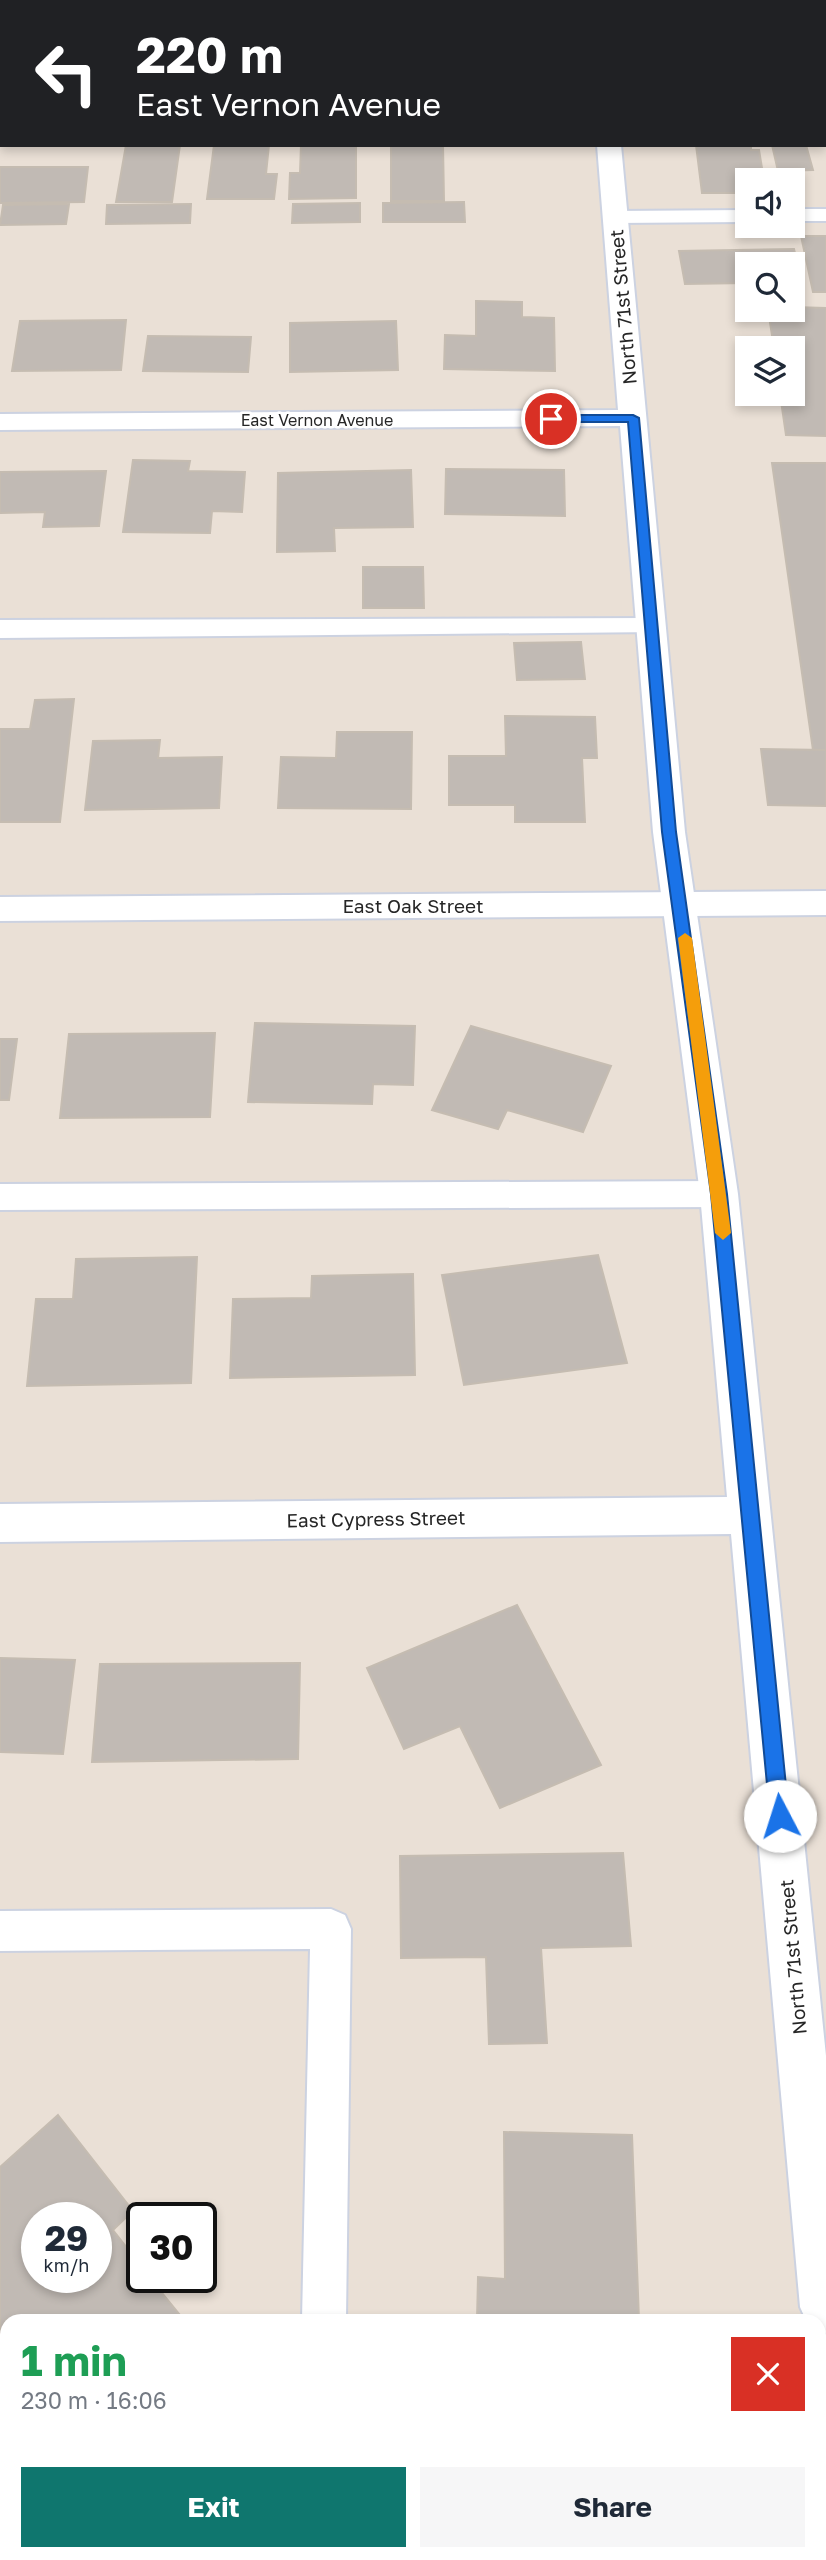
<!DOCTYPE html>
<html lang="en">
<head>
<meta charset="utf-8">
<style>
	body { margin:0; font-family:"Golos Text",sans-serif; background:#f6f6f7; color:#1f2937; height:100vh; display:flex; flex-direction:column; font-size:26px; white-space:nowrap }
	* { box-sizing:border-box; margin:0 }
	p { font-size:23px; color:#747a83 }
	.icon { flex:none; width:38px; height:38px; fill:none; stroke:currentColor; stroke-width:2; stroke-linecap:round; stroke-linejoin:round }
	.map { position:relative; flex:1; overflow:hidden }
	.details { position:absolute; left:0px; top:2314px; width:826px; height:247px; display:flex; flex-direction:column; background:#fff; border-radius:21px 21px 0 0; box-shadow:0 4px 10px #0003 }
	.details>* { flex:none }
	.banner { position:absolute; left:0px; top:0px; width:826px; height:147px; box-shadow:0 4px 10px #0003; background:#202124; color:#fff; overflow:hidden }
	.fabs { position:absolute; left:735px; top:168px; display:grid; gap:14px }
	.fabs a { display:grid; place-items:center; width:70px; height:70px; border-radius:0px; background:#fff; box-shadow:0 4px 10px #0003; font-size:35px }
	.speed { position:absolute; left:21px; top:2202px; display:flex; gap:14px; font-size:35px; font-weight:700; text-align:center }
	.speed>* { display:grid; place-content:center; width:91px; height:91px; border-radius:50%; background:#fff; box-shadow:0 4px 10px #0003; line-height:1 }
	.speed small { font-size:18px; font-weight:400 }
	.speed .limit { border:4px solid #111; border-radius:10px; background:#fff; color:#111 }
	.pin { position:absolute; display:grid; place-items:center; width:60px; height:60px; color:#fff; margin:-30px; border:4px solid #fff; border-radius:50%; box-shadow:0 2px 7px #0007 }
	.me { position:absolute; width:77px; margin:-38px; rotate:355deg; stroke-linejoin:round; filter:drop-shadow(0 0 5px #0008) }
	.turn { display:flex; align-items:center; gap:24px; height:147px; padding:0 21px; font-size:32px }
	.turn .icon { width:91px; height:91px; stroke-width:2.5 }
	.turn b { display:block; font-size:49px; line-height:60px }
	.round { display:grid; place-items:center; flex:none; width:74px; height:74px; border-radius:0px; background:#f6f6f7 }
	.head { display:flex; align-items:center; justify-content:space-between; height:119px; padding:0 21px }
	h1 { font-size:42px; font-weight:700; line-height:52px; color:#1e9e55 }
	.button { display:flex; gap:14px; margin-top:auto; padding:14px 21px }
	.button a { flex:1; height:80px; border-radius:0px; background:#0f766e; color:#fff; font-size:28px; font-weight:700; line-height:80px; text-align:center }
	.button a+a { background:#f6f6f7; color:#1f2937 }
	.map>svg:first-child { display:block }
	.building { fill:#c1bab4; stroke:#c5bcb1; stroke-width:2; fill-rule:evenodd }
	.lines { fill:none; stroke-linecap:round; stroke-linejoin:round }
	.service-casing { stroke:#ccd2e1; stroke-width:4 }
	.minor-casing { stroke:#ccd2e1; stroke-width:4 }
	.tertiary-casing { stroke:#ccd2e1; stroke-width:4 }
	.service { fill:#fff; fill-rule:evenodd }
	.minor { fill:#fff; fill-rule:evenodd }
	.tertiary { fill:#fff; fill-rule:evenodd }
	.route { fill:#1a73e8; stroke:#114b97; stroke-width:2 }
	.slow { fill:#f59e0b }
	.labels { text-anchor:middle; stroke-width:5; stroke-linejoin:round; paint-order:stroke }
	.far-street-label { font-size:16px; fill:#262626; stroke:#fff }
	.street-label { font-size:19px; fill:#262626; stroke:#fff }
</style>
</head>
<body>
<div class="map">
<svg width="826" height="2560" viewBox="0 0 826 2560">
	<rect width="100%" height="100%" fill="#eae0d6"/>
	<path class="building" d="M237,0H483V2H237Z
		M126,145H180L172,202H116Z
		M214,145H269L266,174H277L274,199H207Z
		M301,145H356V198L289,199L290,173H300Z
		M391,145H443L444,201H391Z
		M696,145H751V150H759L764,180H747V193H702Z
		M772,145H806L813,170L778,171Z
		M0,167H88L84,202L0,203Z
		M464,202L465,222H383V203Z
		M360,203V222L292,223L293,204Z
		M69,204L66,224L0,225L3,205Z
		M191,204L190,223L106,224L107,205Z
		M801,236H826V292H813Z
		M794,249L802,282H793V264H747V283L685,284L679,251Z
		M476,301L522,302V317L554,318L555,371L444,369L445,335L476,336Z
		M793,307L826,308V436L786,435L780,394H793V348H774L768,310H793Z
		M126,320L121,370L12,371L20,321Z
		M396,321L398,370L290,372V323Z
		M148,336L251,337L248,372L143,371Z
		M133,460L190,461L188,471L245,472L242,512L212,511L210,533L123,532Z
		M772,463H826V750H813Z
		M446,469L564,470L565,516L445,514Z
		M411,470L413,527L334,528L335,551L277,552L278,473Z
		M106,471L99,526L43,527L45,512L0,513V472Z
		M363,567H423L424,608H363Z
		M581,642L585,679L517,680L514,643Z
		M74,699L60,822H0V729H30L35,700Z
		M505,716L595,717L597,758H582L585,822H515V805H449V756H506Z
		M337,732H412L411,809L278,808L281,757L336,758Z
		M160,740L158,758L222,757L219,808L85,810L93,741Z
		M761,749L826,750V806L768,805Z
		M255,1023L415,1026L413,1085L373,1084L372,1104L248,1102Z
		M471,1026L611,1066L583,1132L507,1110L498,1129L432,1110Z
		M215,1033L210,1117L60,1118L69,1034Z
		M0,1039H17L9,1100H0Z
		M598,1255L627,1363L464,1385L442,1275Z
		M197,1257L191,1383L27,1386L36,1299H73L76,1259Z
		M413,1274L415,1375L230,1378L233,1299L311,1298L312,1276Z
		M517,1605L601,1765L500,1808L460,1726L404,1749L367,1668Z
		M0,1658L75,1660L63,1754L0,1752Z
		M300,1663L298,1759L92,1762L100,1664Z
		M623,1853L631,1946L541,1948L547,2043L489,2044L486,1957L401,1958L400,1856Z
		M58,2115L133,2211L113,2230L142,2267V2277H149L184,2320H7V2340L0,2331V2167ZM37,2217H96V2277H37Z
		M504,2132L632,2135L639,2320H477L478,2277L505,2279Z
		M47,2553H189V2560H46Z
		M423,2553H665V2560H423Z"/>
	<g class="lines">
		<g class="service-casing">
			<path id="service" d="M824,94H826V113H824Z
				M793,209H826V221H793Z
				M747,210V222L615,223L604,217L615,211Z
				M651,618L660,620L664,626L660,632L0,638V620Z
				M719,1181L730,1185L735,1194L730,1203L719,1207L0,1210V1184Z
				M331,1909L345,1915L351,1929L346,2320H302L310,1949L0,1951V1911Z
				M295,2553H343V2560H295Z"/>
		</g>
		<g class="minor-casing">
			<path id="minor" d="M587,0H609V2H587Z
				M597,145H621L685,832L738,1194L826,2056V2333L819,2330V2320H806L800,2307L731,1534L0,1542V1504L727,1497L700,1194L653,832L620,426L0,430V414L618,410Z"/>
		</g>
		<g class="tertiary-casing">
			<path id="tertiary" d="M826,891V915L0,921V897Z"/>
		</g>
		<use href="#service" class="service"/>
		<use href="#minor" class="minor"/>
		<use href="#tertiary" class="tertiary"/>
	</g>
	<path class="route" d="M633,415L639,418L676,832L727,1194L789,1816L786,1822L780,1825L773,1822L770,1816L711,1194L662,832L628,422H551L545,419L551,415Z"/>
	<path class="slow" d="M685,933L692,938L731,1233L723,1240L715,1233L678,938Z"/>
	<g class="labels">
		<g class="far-street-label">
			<text x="317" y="426">East Vernon Avenue</text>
		</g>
		<g class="street-label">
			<text transform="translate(623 307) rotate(-95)" y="7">North 71st Street</text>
			<text x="413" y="913">East Oak Street</text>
			<text transform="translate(376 1519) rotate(-1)" y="7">East Cypress Street</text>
			<text transform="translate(793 1957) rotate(-95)" y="7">North 71st Street</text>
		</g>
	</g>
</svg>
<div class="fabs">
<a><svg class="icon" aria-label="sound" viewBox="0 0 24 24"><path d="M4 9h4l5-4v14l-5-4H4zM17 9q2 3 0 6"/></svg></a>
<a><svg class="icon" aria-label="search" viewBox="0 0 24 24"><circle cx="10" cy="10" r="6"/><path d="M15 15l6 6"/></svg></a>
<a><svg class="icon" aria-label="layers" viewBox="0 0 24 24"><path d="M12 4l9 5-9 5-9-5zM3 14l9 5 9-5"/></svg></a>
</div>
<div class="speed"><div>29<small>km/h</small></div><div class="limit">30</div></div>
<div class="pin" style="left:551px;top:419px;background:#d93025"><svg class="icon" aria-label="arrive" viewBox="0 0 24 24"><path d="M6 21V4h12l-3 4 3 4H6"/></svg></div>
<svg class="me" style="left:780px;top:1816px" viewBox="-20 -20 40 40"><circle r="19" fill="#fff"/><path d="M0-13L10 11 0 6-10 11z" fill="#1a73e8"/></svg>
<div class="banner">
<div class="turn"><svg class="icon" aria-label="left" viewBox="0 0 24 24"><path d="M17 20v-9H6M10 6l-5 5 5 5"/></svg><div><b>220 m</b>East Vernon Avenue</div></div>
</div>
<section class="details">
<div class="head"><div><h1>1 min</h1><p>230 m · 16:06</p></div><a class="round" style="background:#d93025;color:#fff"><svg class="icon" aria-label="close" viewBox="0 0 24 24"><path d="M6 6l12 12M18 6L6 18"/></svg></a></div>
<div class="button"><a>Exit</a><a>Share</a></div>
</section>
</div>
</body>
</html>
